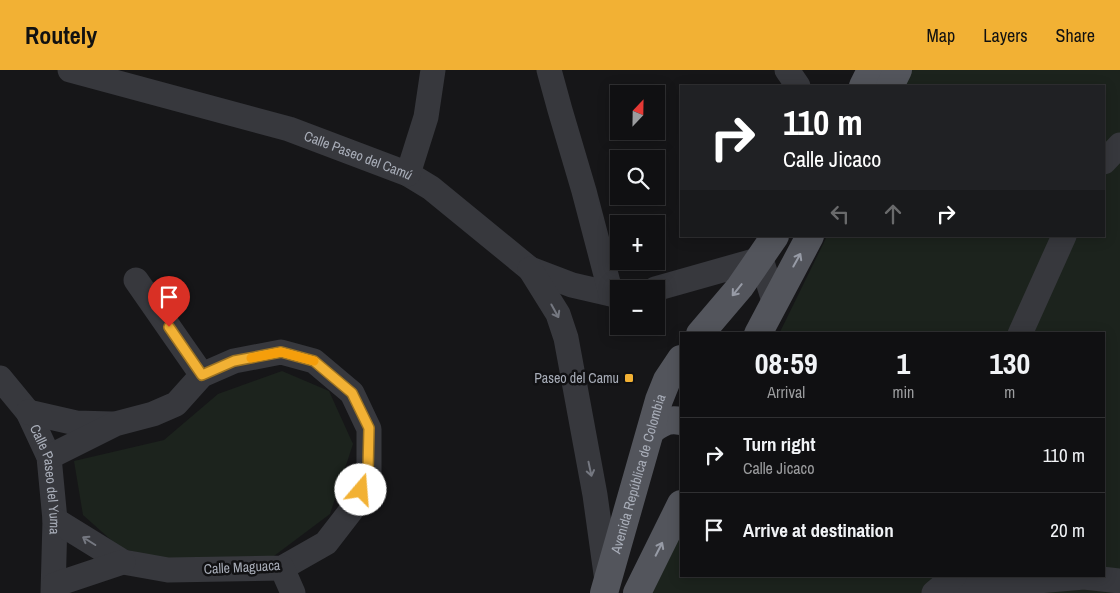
<!DOCTYPE html>
<html lang="en">
<head>
<meta charset="utf-8">
<style>
	body { margin:0; font-family:"Archivo Narrow",sans-serif; background:#19191b; color:#f1f3f6; height:100vh; display:flex; flex-direction:column; font-size:19px; white-space:nowrap }
	* { box-sizing:border-box; margin:0 }
	p { font-size:16px; color:#9c9d9f }
	.icon { flex:none; width:28px; height:28px; fill:none; stroke:currentColor; stroke-width:2; stroke-linecap:round; stroke-linejoin:round }
	.map { position:relative; flex:1; overflow:hidden }
	.sheet { position:absolute; left:680px; top:262px; width:425px; height:245px; display:flex; flex-direction:column; background:#101012; border-radius:0px; box-shadow:0 2px 12px #0003,0 0 0 1px #303032 }
	.sheet>* { flex:none }
	.top-card { position:absolute; left:680px; top:15px; width:425px; height:152px; border-radius:0px; box-shadow:0 2px 12px #0003,0 0 0 1px #303032; background:#202124; color:#fff; overflow:hidden }
	.needle { width:32px; rotate:22deg }
	.tools { position:absolute; left:610px; top:15px; display:grid; gap:10px }
	.tools a { display:grid; place-items:center; width:55px; height:55px; border-radius:0px; background:#101012; box-shadow:0 2px 12px #0003,0 0 0 1px #303032; font-size:25px }
	.pin { position:absolute; display:grid; place-items:center; width:42px; height:42px; color:#fff; margin:-51px -21px; border-radius:50% 50% 50% 0; rotate:-45deg; box-shadow:0 0 5px #0007 }
	.pin .icon { rotate:45deg }
	.me { position:absolute; width:55px; margin:-28px; rotate:18deg; stroke-linejoin:round; filter:drop-shadow(0 0 4px #0008) }
	.turn { display:flex; align-items:center; gap:18px; height:105px; padding:0 20px; font-size:22px }
	.turn .icon { width:65px; height:65px; stroke-width:2.5 }
	.turn b { display:block; font-size:35px; line-height:42px }
	.lanes { display:flex; align-items:center; height:48px; padding:0 20px; background:#0003; justify-content:center; gap:25px; direction:ltr }
	.lanes .off { opacity:.35 }
	.eta { display:flex; justify-content:space-evenly; align-items:center; height:85px; text-align:center }
	.eta b { font-size:30px; font-weight:800; line-height:35px }
	ul { padding:0; list-style:none }
	li { display:flex; align-items:center; gap:15px; height:75px; padding:0 20px; border-top:1px solid #303032 }
	li div { flex:1 }
	li b { display:block; font-size:19px }
	li em { font-style:normal }
	header { display:flex; align-items:center; gap:30px; box-sizing:border-box; height:70px; padding:0 25px; background:#f2b134; color:#111 }
	header strong { font-size:24px }
	nav { display:flex; gap:28px; margin-inline-start:auto; font-size:18px }
	.map>svg:first-child { display:block }
	.green { fill:#1c231d }
	.lines { fill:none; stroke-linecap:round; stroke-linejoin:round }
	.minor { stroke:#37383d; stroke-width:25 }
	.major { stroke:#53555c; stroke-width:28 }
	.oneway { stroke:#979ba6 }
	.oneway2 { stroke:#757881 }
	.route-casing { stroke:#9d7322; stroke-width:12 }
	.route { stroke:#f2b134; stroke-width:9 }
	.slow { stroke:#f59e0b; stroke-width:9 }
	.poi-dot { fill:#f2b134; stroke:#111113; stroke-width:2 }
	.labels { text-anchor:middle; stroke-width:5; stroke-linejoin:round; paint-order:stroke }
	.street-label { font-size:14px; fill:#a8adb8; stroke:#111113 }
	.poi-label { font-size:14px; fill:#a8adb8; stroke:#111113; text-anchor:end }
</style>
</head>
<body>
<header>
<strong>Routely</strong>
<nav><a>Map</a><a>Layers</a><a>Share</a></nav>
</header>
<div class="map">
<svg width="1120" height="523" viewBox="0 0 1120 523">
	<rect width="100%" height="100%" fill="#161618"/>
	<path class="green" d="M909,0H1120V523H650L681,461V506H1104V264H779L827,166H1104V16H901Z
		M282,301L329,321L353,374L330,444L274,486L166,490L120,478L83,445L74,391L164,370L218,324Z"/>
	<g class="lines">
		<g class="minor">
			<path id="s1" d="M70,0L289,59L408,104L431,118L530,199L572,215L611,224L619,223"/>
			<path d="M549,0L560,40L584,121L611,224"/>
			<path d="M787,0L798,16"/>
			<path d="M1104,92L1120,75"/>
			<path d="M408,104L426,47L433,0"/>
			<path d="M530,199L558,244L566,268L595,425L607,511"/>
			<path d="M136,210L202,305"/>
			<path d="M655,219L761,189L774,231"/>
			<path d="M1020,264L1064,166"/>
			<path id="s2" d="M0,308L28,342L49,387L55,450L53,523"/>
			<path d="M28,342L76,353L112,354"/>
			<path d="M49,387L115,354L153,344L176,334L202,305L234,291L281,282L314,291L352,323L369,359V401L353,438L326,473L282,498L168,500L123,492L55,450"/>
			<path d="M282,498L293,523"/>
			<path d="M54,515L123,492"/>
			<path d="M957,518L1084,507L1120,511"/>
			<path d="M934,523L954,506"/>
		</g>
		<g class="major">
			<path d="M863,16L871,0"/>
			<path d="M890,16L898,0"/>
			<path d="M700,264L740,217L775,166"/>
			<path d="M758,264L810,166"/>
			<path d="M651,360C662,353 668,348 681,351"/>
			<path id="s3" d="M604,523L659,330L667,310L681,289"/>
			<path d="M637,523L681,434"/>
		</g>
	</g>
	<defs><path id="oneway-shaft" d="M-6 0H5M1.5-3L5.5 0L1.5 3" fill="none" stroke-width="1.6" stroke-linecap="round" stroke-linejoin="round" transform="scale(1.25)"/></defs>
	<g class="oneway">
		<use href="#oneway-shaft" transform="translate(797 190) rotate(-61)"/>
		<use href="#oneway-shaft" transform="translate(737 220) rotate(129)"/>
		<use href="#oneway-shaft" transform="translate(659 479) rotate(-63)"/>
	</g>
	<g class="oneway2">
		<use href="#oneway-shaft" transform="translate(555 241) rotate(61)"/>
		<use href="#oneway-shaft" transform="translate(590 399) rotate(78)"/>
		<use href="#oneway-shaft" transform="translate(89 471) rotate(-148)"/>
	</g>
	<g class="lines">
		<g class="route-casing">
			<path id="route" d="M169,257L202,305L234,291L281,282L314,291L352,323L369,358L368,401L361,420"/>
		</g>
		<use href="#route" class="route"/>
		<path class="slow" d="M251,288L281,282L314,291"/>
	</g>
	<rect class="poi-dot" x="624" y="303" width="10" height="10" rx="2.5"/>
	<g class="labels">
		<g class="street-label">
			<text dy="5" stroke="none"><textPath href="#s1" startOffset="301">Calle Paseo del Camú</textPath></text>
			<text dy="5" stroke="none"><textPath href="#s3" startOffset="124">Avenida República de Colombia</textPath></text>
			<text dy="5" stroke="none"><textPath href="#s2" startOffset="115">Calle Paseo del Yuma</textPath></text>
			<text transform="translate(242 497) rotate(-3)" y="5">Calle Maguaca</text>
		</g>
		<g class="poi-label">
			<text x="619" y="313">Paseo del Camu</text>
		</g>
	</g>
</svg>
<div class="tools">
<a><svg class="needle" viewBox="-14 -14 28 28"><path d="M0-13l5 13h-10z" fill="#e53935"/><path d="M0 13l5-13h-10z" fill="#9c9d9f"/></svg></a>
<a><svg class="icon" aria-label="search" viewBox="0 0 24 24"><circle cx="10" cy="10" r="6"/><path d="M15 15l6 6"/></svg></a>
<a>+</a>
<a>−</a>
</div>
<div class="pin" style="left:169px;top:257px;background:#d93025"><svg class="icon" aria-label="arrive" viewBox="0 0 24 24"><path d="M6 21V4h12l-3 4 3 4H6"/></svg></div>
<svg class="me" style="left:361px;top:420px" viewBox="-20 -20 40 40"><circle r="19" fill="#fff"/><path d="M0-13L10 11 0 6-10 11z" fill="#f2b134"/></svg>
<div class="top-card">
<div class="turn"><svg class="icon" aria-label="right" viewBox="0 0 24 24"><path d="M7 20v-9h11M14 6l5 5-5 5"/></svg><div><b>110 m</b>Calle Jicaco</div></div>
<div class="lanes"><svg class="icon off" aria-label="left" viewBox="0 0 24 24"><path d="M17 20v-9H6M10 6l-5 5 5 5"/></svg><svg class="icon off" aria-label="ahead" viewBox="0 0 24 24"><path d="M12 20V5M6 11l6-6 6 6"/></svg><svg class="icon" aria-label="right" viewBox="0 0 24 24"><path d="M7 20v-9h11M14 6l5 5-5 5"/></svg></div>
</div>
<section class="sheet">
<div class="eta">
<div><b>08:59</b><p>Arrival</p></div>
<div><b>1</b><p>min</p></div>
<div><b>130</b><p>m</p></div>
</div>
<ul>
<li><svg class="icon" aria-label="right" viewBox="0 0 24 24"><path d="M7 20v-9h11M14 6l5 5-5 5"/></svg><div><b>Turn right</b><p>Calle Jicaco</p></div><em>110 m</em></li>
<li><svg class="icon" aria-label="arrive" viewBox="0 0 24 24"><path d="M6 21V4h12l-3 4 3 4H6"/></svg><div><b>Arrive at destination</b></div><em>20 m</em></li>
</ul>
</section>
</div>
</body>
</html>
